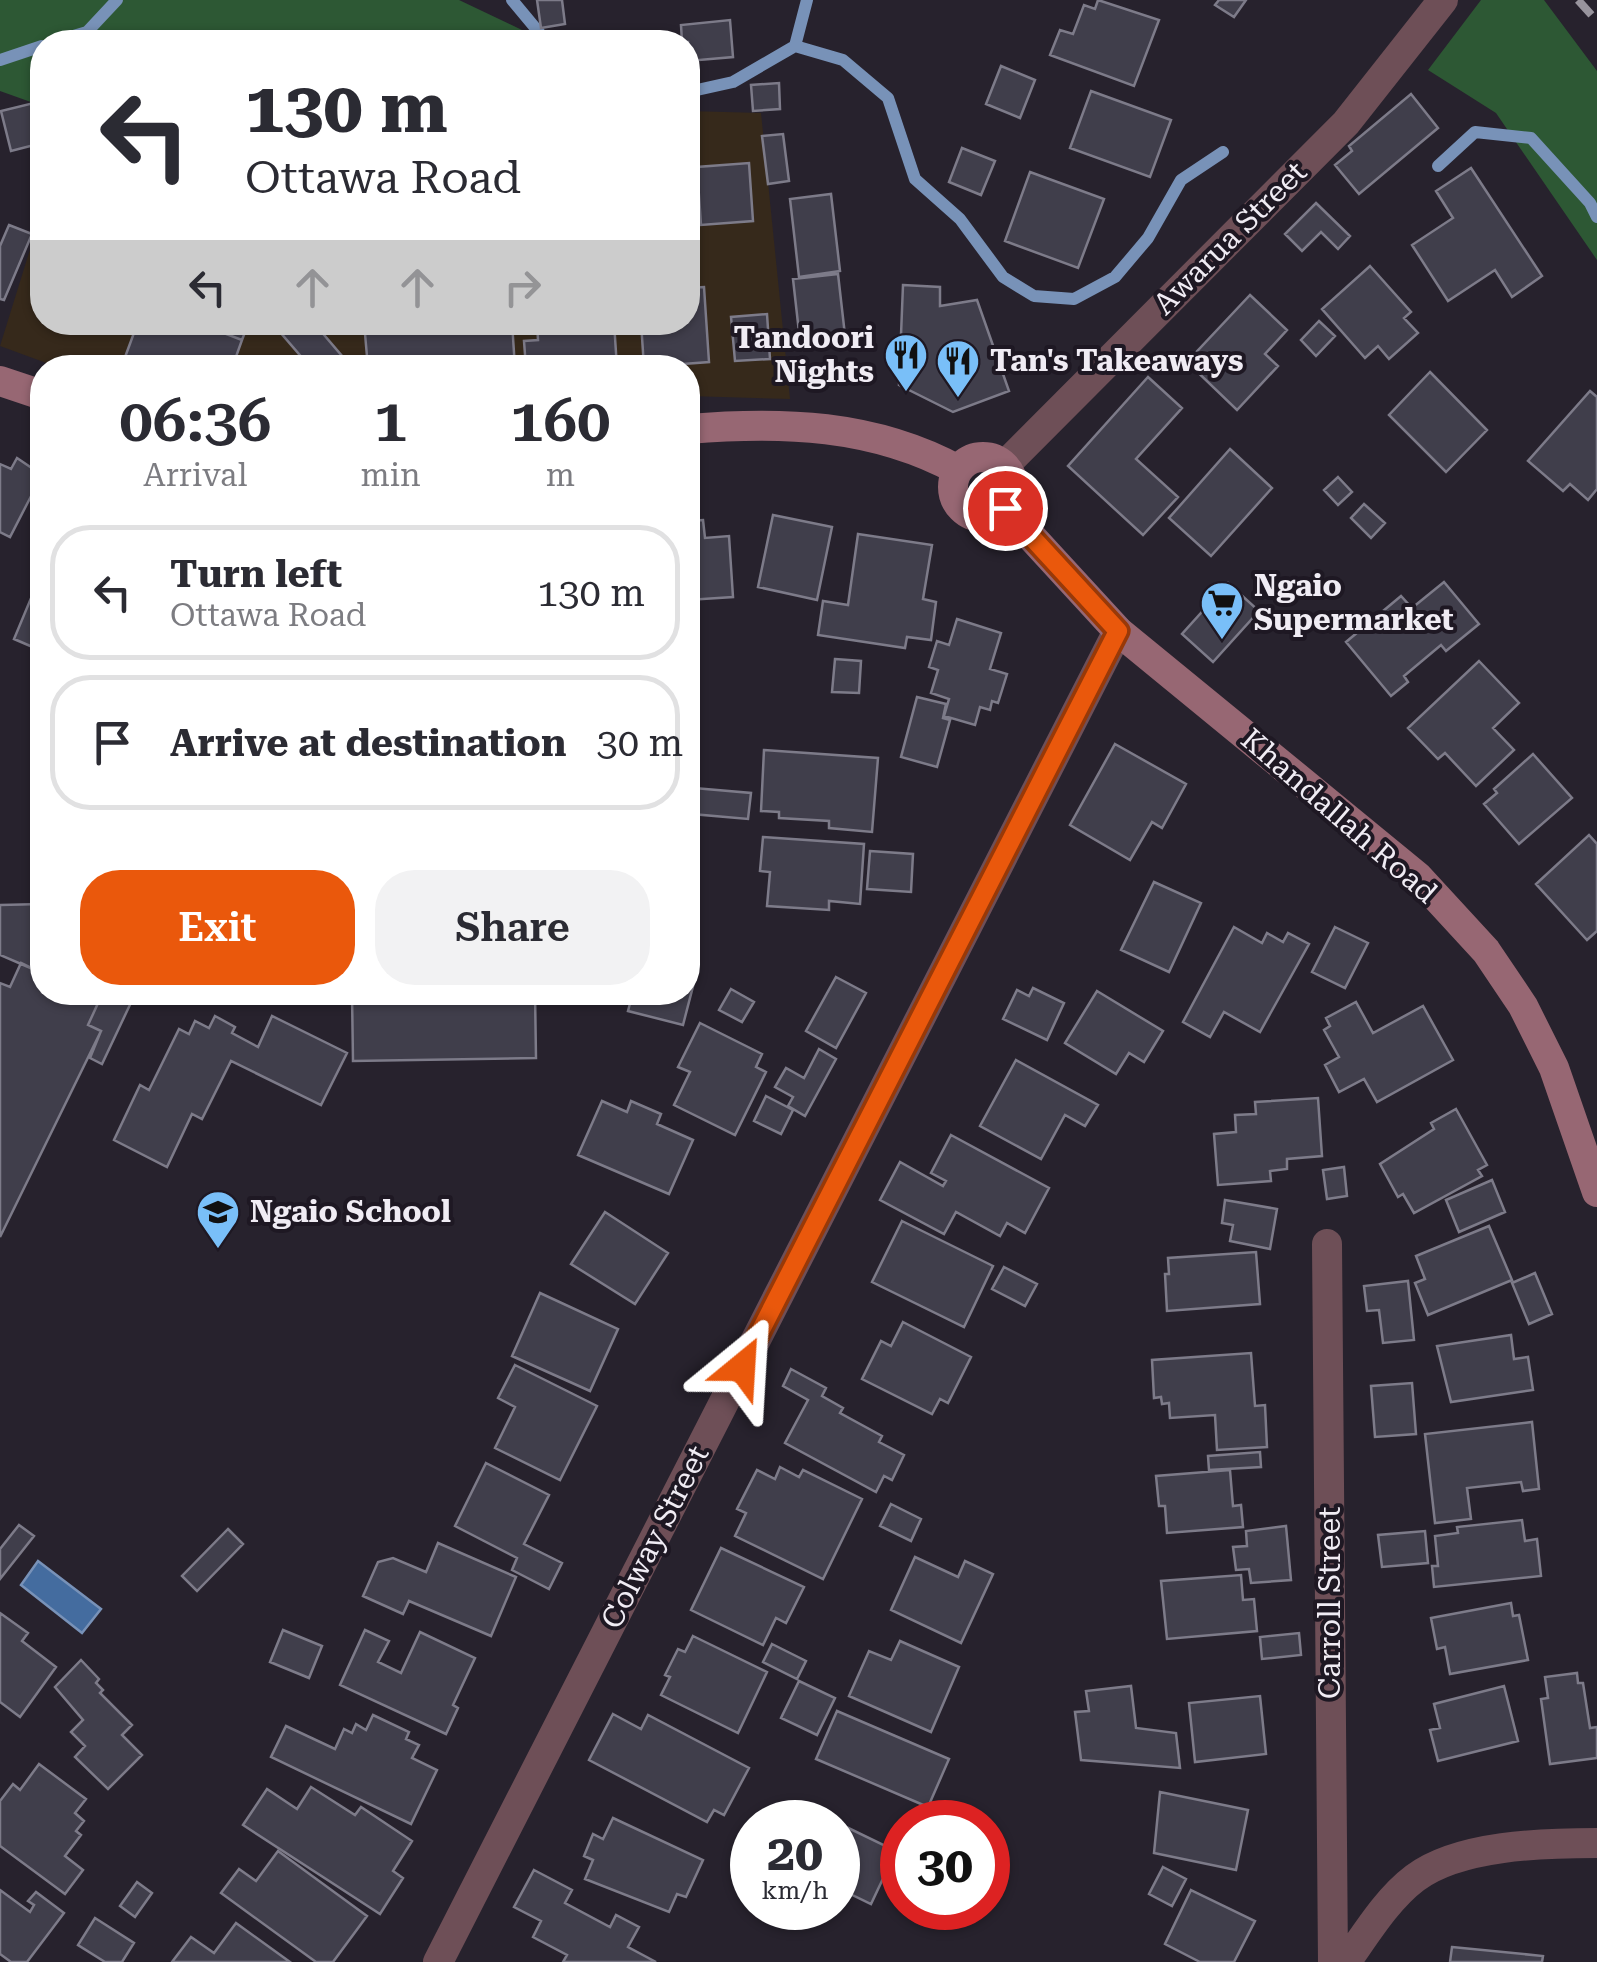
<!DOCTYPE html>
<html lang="en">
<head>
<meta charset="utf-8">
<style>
	body { margin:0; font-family:"Roboto Serif",serif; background:#f2f2f3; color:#2b2b33; height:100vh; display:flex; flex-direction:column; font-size:38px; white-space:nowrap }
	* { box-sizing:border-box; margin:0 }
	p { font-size:32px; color:#7c7c81 }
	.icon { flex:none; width:55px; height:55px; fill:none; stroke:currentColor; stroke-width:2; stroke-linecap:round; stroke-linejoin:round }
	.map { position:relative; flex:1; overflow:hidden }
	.details { position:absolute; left:30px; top:355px; width:670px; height:650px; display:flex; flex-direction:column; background:#fff; border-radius:40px; box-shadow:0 2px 8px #0004 }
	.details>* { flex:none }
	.hud { position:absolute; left:30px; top:30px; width:670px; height:305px; border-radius:40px; box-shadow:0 2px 8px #0004; background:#fff; color:#2b2b33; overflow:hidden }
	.speed { position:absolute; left:730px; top:1800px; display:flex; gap:20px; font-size:50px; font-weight:700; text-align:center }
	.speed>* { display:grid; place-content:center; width:130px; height:130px; border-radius:50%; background:#fff; box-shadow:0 2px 8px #0004; line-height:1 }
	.speed small { font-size:25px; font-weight:400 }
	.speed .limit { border:15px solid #d22; background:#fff; color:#111 }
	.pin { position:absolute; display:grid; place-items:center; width:85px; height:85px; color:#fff; margin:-42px; border:5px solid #fff; border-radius:50%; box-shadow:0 2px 10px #0007 }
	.me { position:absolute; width:110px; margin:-55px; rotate:27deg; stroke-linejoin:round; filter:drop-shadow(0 0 8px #0008) }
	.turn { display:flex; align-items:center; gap:35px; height:210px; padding:0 50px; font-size:45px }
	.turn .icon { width:130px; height:130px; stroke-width:2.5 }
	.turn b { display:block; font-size:70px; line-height:85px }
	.lanes { display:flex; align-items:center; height:95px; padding:0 50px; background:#0003; justify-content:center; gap:50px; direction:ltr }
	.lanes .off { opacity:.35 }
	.eta { display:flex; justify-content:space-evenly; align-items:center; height:170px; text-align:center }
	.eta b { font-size:60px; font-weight:600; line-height:70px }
	.button { display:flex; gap:20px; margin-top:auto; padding:20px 50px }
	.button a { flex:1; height:115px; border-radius:40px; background:#ea580c; color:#fff; font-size:40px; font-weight:600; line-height:115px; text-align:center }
	.button a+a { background:#f2f2f3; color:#2b2b33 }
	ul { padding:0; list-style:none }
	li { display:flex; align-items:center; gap:30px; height:135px; margin:0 20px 15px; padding:0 30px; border:5px solid #e1e1e2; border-radius:40px }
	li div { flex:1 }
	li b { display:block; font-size:38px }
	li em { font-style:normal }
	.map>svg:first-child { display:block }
	.commercial { fill:#36291b }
	.green { fill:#2d5834 }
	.water { fill:#446c9f; stroke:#7892b8; stroke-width:2.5 }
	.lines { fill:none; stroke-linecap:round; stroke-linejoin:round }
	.stream { stroke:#7892b8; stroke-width:12 }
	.building { fill:#403e4b; stroke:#7d7b89; stroke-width:2.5 }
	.street { stroke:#6e4f57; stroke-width:30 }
	.secondary { stroke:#976773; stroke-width:30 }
	.rail { stroke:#98949d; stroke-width:8; stroke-dasharray:20 10; stroke-linecap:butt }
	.route-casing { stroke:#983908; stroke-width:25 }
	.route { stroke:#ea580c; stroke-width:18 }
	.labels { text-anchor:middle; stroke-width:8; stroke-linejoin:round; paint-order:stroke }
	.street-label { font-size:30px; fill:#f0ecf4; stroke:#1e1823 }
	.poi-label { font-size:30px; font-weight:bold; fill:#f0ecf4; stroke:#1e1823; text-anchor:start }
</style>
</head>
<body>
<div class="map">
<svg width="1597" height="1962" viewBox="0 0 1597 1962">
	<rect width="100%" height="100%" fill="#27222d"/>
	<path class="commercial" d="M688,111L761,113L790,399L688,396V368H60L0,346L42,211V322H688Z"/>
	<path class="green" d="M0,0H459L522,30L518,42H42V106L0,91Z
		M1481,0H1544L1597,71V260L1496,113L1428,70Z"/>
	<path class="water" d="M38,1561L101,1609L82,1633L21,1585Z"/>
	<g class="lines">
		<path class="stream" d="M512,0L547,42
			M53,42L87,32L117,0
			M795,46L807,0
			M0,60L42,46
			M688,92L733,82L795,46L843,60L888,98L915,179L960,219L1003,277L1034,296L1074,299L1115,277L1148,238L1181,180L1223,152
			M1438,166L1475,132L1531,138L1590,203L1597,217"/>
	</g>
	<path class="building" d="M537,0H562L565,24L541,28Z
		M1098,0L1159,20L1134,86L1050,55L1060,30L1073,34L1084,5L1095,9Z
		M1219,0H1246L1234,17L1215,5Z
		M730,20L733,57L688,61V42H682L681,25Z
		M1001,66L1035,80L1020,118L986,104Z
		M779,83L780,109L753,111L751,85Z
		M1091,91L1171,120L1150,177L1070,148Z
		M1411,94L1438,128L1359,194L1335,165L1352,151L1349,146Z
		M42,101V143L11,151L1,111Z
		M783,134L789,181L768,184L762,136Z
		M962,148L995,161L981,195L949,182Z
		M749,163L753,221L701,225L697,167Z
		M1471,168L1542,276L1512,297L1495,270L1448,301L1412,245L1453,218L1436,191Z
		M1030,172L1104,199L1078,268L1005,241Z
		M831,194L840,271L799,277L790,199Z
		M1316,203L1350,236L1338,249L1321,232L1302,251L1285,234Z
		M9,225L32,234L4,300L0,299V246Z
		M1370,266L1411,312L1404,318L1418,333L1389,359L1378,346L1365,358L1322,309Z
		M838,274L846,344L801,350L793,279Z
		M903,285L940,287V306L977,300L1009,391L953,412L899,385Z
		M704,287L709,362L644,367L641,322H688V288Z
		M1250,295L1287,330L1265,354L1278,366L1237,410L1187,362Z
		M767,314L770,359L735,361L731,317Z
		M1319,321L1335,336L1316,356L1301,340Z
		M138,322H195L242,340L232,368H121Z
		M194,322H249L242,340Z
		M291,322H313L342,356L329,368H311L280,332Z
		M364,322H512L515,368H368Z
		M537,322H614L617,368H526L524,341L538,340Z
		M1430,372L1487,430L1446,472L1389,415Z
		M1148,377L1182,408L1136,459L1178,497L1143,535L1068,466Z
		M1590,391L1597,397V489L1588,500L1570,484L1563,491L1528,461Z
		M1230,449L1272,488L1211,556L1169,518Z
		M17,458L42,475L10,537L0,532V464L11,469Z
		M1338,477L1352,492L1338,505L1324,490Z
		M1364,504L1385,523L1371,538L1351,518Z
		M773,515L832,527L817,600L758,587Z
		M703,520L705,538L729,536L733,597L688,600V521Z
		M858,534L932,545L923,599L936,602L931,640L907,637L905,648L818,635L823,601L848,605Z
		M39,579L42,580V651L14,639Z
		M1444,582L1479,624L1446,651L1441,645L1404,676L1408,682L1391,696L1346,642L1401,596L1412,608Z
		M1228,583L1259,611L1213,662L1182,634Z
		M957,619L1001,633L990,669L1007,674L998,703L992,701L990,710L980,707L975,725L944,716L949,699L931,693L938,670L929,667L937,641L949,645Z
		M835,659L861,661L859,693L832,692Z
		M1479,661L1519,703L1493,728L1514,750L1476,786L1445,753L1438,759L1408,728Z
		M917,697L946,704L943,718L950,720L937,767L901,757Z
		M1115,744L1186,784L1162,828L1152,822L1130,860L1070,825Z
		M764,750L878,758L872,832L829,828V821L779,818V812L761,811Z
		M1533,754L1572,798L1519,844L1484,804L1497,793L1494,789Z
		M694,788L751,793L748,819L692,814Z
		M1589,835L1597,844V931L1587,940L1536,884Z
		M763,837L864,844L860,904L829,901V910L767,906L770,872L760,871Z
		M870,851L913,854L911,892L867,889Z
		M1154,882L1201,903L1169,972L1121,950Z
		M42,904V973L0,955V905Z
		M1234,927L1262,943L1267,933L1283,942L1288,933L1309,944L1260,1032L1224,1012L1210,1037L1183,1022Z
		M1335,927L1368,943L1345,988L1312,972Z
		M21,963L42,973V992H82L99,1001L88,1025L101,1031L0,1237V983L10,987Z
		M688,964L698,967L683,1025L628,1011L633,992H688Z
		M836,977L866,993L836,1048L806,1031Z
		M1033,988L1064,1003L1047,1040L1003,1019L1017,990L1029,996Z
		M731,989L754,1002L742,1022L719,1010Z
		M1097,991L1163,1031L1144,1062L1129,1053L1116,1074L1065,1043Z
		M82,992H136L102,1064L90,1058L101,1031L88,1025L99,1001Z
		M535,992L536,1058L353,1061L352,994Z
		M1356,1002L1373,1033L1423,1006L1453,1060L1377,1102L1364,1079L1339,1092L1325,1065L1339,1057L1324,1030L1330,1026L1326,1018Z
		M215,1016L235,1027L232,1033L258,1047L272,1016L347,1053L321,1105L231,1061L202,1119L192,1114L167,1167L114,1140L140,1085L149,1090L179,1029L189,1034L195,1021L209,1028Z
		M700,1023L762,1054L756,1067L766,1072L735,1135L674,1105L690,1072L678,1067Z
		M819,1049L836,1059L805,1116L788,1106L793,1097L775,1087L786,1068L804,1078Z
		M1016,1060L1098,1105L1085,1126L1065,1115L1041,1159L980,1126Z
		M766,1096L793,1110L781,1134L754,1121Z
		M1318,1098L1322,1156L1287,1159V1169L1270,1171L1271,1181L1218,1185L1214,1134L1236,1132L1235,1115L1256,1114L1255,1102Z
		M602,1101L627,1112L631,1101L661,1114L657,1124L693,1140L669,1194L578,1155Z
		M1456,1109L1487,1165L1478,1170L1482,1176L1414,1213L1403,1194L1398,1197L1380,1164L1434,1129L1431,1123Z
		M951,1135L1049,1188L1025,1233L1007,1223L1000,1236L956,1212L944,1234L880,1200L900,1162L943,1186L946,1181L931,1173Z
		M1344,1167L1347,1196L1327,1199L1323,1170Z
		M1492,1180L1505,1212L1459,1232L1446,1200Z
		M1225,1200L1277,1209L1270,1249L1230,1241L1233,1225L1222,1223Z
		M605,1212L668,1253L635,1304L571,1264Z
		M902,1221L993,1266L964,1327L872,1282Z
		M1489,1226L1512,1280L1428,1315L1415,1283L1425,1279L1416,1256Z
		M1256,1252L1260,1304L1167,1311L1165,1274H1169L1168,1258Z
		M1004,1267L1037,1284L1025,1306L992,1289Z
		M1535,1273L1552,1314L1529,1324L1512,1283Z
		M1408,1281L1414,1340L1383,1343L1379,1310L1367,1311L1364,1286Z
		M540,1293L618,1329L590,1391L512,1356Z
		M903,1322L971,1357L948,1403L940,1399L932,1414L862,1379L881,1341L891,1346Z
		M1511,1335L1514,1359L1528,1357L1533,1390L1451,1402L1437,1346Z
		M1251,1353L1255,1406L1265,1405L1267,1447L1217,1450L1215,1415L1170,1418L1169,1403L1162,1404L1161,1397L1154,1398L1152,1360Z
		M515,1365L597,1406L560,1480L495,1448L515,1407L498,1398Z
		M791,1369L826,1388L822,1396L843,1408L840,1413L882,1436L879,1442L904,1455L892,1480L884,1476L876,1492L785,1443L808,1400L783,1386Z
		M1412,1383L1416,1434L1375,1437L1371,1386Z
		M1532,1422L1539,1489L1523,1491L1521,1482L1467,1488L1471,1519L1435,1523L1425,1434Z
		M1260,1452L1261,1467L1209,1470L1208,1456Z
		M486,1463L549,1495L524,1544L562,1563L549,1589L512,1570L517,1558L455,1526Z
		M780,1467L799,1477L803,1470L862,1499L823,1579L735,1536L746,1513L737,1509L757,1470L775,1479Z
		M1230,1470L1233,1506L1241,1505L1243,1527L1167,1533L1165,1506H1159L1156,1476Z
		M891,1504L921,1519L911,1541L880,1526Z
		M1522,1520L1525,1541L1537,1539L1541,1576L1434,1587L1432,1566H1438L1435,1536L1458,1533L1457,1527Z
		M19,1525L34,1536L0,1579V1549Z
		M1286,1526L1291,1580L1251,1583L1249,1569L1236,1570L1233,1547L1247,1546L1246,1531Z
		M228,1529L243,1544L197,1591L182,1576Z
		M1425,1531L1428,1563L1382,1567L1378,1535Z
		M438,1543L516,1577L491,1636L409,1601L403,1614L363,1596L378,1562L393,1558L426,1572Z
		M721,1548L804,1587L786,1623L776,1618L763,1645L691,1610Z
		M915,1557L958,1577L965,1561L993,1574L961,1643L891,1610Z
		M1241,1575L1243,1600L1254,1599L1257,1631L1167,1639L1161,1581Z
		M1511,1603L1513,1616L1519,1615L1528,1660L1450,1674L1445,1647L1437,1649L1431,1618Z
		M0,1613L28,1633L22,1641L56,1667L20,1717L0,1702Z
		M283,1630L322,1646L309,1678L270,1662Z
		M365,1630L389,1641L378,1662L401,1673L420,1632L475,1658L453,1705L458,1708L446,1734L340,1685Z
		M1299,1633L1301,1655L1262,1659L1260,1637Z
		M693,1636L767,1672L738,1733L661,1695L670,1677L665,1675L678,1649L685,1652Z
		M900,1641L959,1667L931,1732L849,1696L869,1651L891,1660Z
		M772,1644L806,1661L797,1679L763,1662Z
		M81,1660L99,1679L96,1683L103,1690L100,1693L132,1725L122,1735L142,1755L108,1789L75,1757L85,1746L71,1732L83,1720L55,1687Z
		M1577,1673L1578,1683H1583L1590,1728L1597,1727V1758L1550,1764L1541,1699L1548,1698L1545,1677Z
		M799,1681L835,1698L817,1735L781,1718Z
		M1131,1686L1136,1728L1176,1733L1180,1768L1081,1760L1075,1712L1089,1711L1086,1691Z
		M1504,1686L1518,1741L1438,1761L1430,1730L1440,1728L1434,1704Z
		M1260,1696L1266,1754L1195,1762L1189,1703Z
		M837,1711L949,1759L928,1807L816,1759Z
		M613,1714L641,1729L648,1715L749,1768L724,1815L714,1810L707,1822L589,1760Z
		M373,1715L409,1732L406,1739L419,1745L412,1758L437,1770L411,1824L271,1757L286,1726L335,1749L344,1729L352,1733L356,1724L366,1730Z
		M39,1764L86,1799L75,1813L84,1821L76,1831L81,1835L65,1856L83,1870L65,1894L0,1846V1801L13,1784L20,1790Z
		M311,1787L355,1815L361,1807L412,1841L393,1871L403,1878L380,1914L243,1825L267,1789L297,1809Z
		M1160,1792L1248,1810L1236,1870L1154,1853Z
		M808,1809L836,1822H802Z
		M613,1818L703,1860L686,1897L677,1894L669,1912L585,1879L593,1860L584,1856L593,1834L603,1839Z
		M838,1823L896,1851L871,1904L838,1888Z
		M278,1851L367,1916L333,1962H316L221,1893L239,1869L256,1881Z
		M1163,1867L1186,1879L1172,1906L1149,1894Z
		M534,1870L572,1890L565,1903L610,1927L616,1915L639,1927L628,1947L656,1962H563L567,1955L533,1937L541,1921L514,1907Z
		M137,1882L152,1893L135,1917L120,1906Z
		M0,1890L30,1912L34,1905L28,1901L36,1892L64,1913L27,1962H11L0,1954Z
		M1191,1890L1255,1921L1234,1962H1200L1165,1944Z
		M95,1918L134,1943L122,1962H105L78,1945Z
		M236,1923L290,1962H172L191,1937L214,1953Z
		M1452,1947L1543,1956L1542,1962H1450Z"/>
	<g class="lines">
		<path class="street" d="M1004,466L1346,123L1443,0
			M1327,1244L1333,1962
			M438,1962L1118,631
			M1346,1962C1366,1934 1387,1899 1415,1878C1459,1845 1543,1843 1597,1843"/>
		<path class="secondary" d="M0,381L42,395
			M688,429C781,421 874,424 958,470
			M953 487a30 30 0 1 1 60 0a30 30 0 1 1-60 0Z
			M1005,508L1118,631L1417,876L1486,951L1523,1006L1554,1068L1597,1192"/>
		<path class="rail" d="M1578,0L1597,21"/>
	</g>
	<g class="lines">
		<g class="route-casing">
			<path id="route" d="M742,1367L1118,631L1005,508"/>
		</g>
		<use href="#route" class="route"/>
	</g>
	<defs>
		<g id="restaurant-pin" transform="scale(2.25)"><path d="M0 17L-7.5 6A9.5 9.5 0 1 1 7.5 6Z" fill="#79bff8" stroke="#1e1823"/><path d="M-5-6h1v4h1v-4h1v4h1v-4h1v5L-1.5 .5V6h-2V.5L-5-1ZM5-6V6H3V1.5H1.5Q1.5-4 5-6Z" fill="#111"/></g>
		<g id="supermarket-pin" transform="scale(2.25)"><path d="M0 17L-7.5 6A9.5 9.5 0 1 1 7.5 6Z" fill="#79bff8" stroke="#1e1823"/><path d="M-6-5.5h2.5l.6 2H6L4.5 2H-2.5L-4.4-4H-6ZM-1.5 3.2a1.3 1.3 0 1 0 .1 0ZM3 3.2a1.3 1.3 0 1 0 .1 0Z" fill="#111"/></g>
		<g id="school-pin" transform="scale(2.25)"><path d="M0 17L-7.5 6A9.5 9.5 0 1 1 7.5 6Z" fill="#79bff8" stroke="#1e1823"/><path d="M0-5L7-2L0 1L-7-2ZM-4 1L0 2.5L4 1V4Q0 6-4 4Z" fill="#111"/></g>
	</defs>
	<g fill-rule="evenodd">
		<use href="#restaurant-pin" x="906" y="355"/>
		<use href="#restaurant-pin" x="958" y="361"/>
		<use href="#supermarket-pin" x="1222" y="603"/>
		<use href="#school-pin" x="218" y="1212"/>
	</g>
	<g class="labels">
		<g class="street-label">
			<text transform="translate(1230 238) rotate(-45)" y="10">Awarua Street</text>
			<text transform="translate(1339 816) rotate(41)" y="10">Khandallah Road</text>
			<text transform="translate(655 1537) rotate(-63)" y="10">Colway Street</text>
			<text transform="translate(1330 1603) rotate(-90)" y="10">Carroll Street</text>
		</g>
		<g class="poi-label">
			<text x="874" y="348" text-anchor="end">Tandoori<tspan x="874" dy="34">Nights</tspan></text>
			<text x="990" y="371">Tan's Takeaways</text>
			<text x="1254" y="596">Ngaio<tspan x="1254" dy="34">Supermarket</tspan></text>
			<text x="250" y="1222">Ngaio School</text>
		</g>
	</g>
</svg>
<div class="speed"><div>20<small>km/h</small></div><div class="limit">30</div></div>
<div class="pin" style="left:1005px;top:508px;background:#d93025"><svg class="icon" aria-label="arrive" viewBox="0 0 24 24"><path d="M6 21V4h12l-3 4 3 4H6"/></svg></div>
<svg class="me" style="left:742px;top:1367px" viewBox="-20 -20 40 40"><path d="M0-17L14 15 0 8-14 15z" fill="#ea580c" stroke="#fff" stroke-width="4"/></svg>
<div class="hud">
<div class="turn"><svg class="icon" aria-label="left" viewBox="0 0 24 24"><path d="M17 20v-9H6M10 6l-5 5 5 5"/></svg><div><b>130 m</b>Ottawa Road</div></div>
<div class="lanes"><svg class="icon" aria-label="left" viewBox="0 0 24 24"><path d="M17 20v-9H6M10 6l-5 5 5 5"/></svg><svg class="icon off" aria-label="ahead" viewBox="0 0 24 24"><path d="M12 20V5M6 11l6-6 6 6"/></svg><svg class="icon off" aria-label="ahead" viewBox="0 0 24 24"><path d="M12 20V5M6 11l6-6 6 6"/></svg><svg class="icon off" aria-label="right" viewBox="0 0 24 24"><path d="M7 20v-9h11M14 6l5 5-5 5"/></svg></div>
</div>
<section class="details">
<div class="eta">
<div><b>06:36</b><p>Arrival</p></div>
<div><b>1</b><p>min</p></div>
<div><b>160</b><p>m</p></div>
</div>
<ul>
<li><svg class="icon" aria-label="left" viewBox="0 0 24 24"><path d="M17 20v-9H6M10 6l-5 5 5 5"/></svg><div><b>Turn left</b><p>Ottawa Road</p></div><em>130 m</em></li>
<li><svg class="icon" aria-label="arrive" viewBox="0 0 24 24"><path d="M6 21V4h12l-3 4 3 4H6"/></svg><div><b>Arrive at destination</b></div><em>30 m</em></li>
</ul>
<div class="button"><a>Exit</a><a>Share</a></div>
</section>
</div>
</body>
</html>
